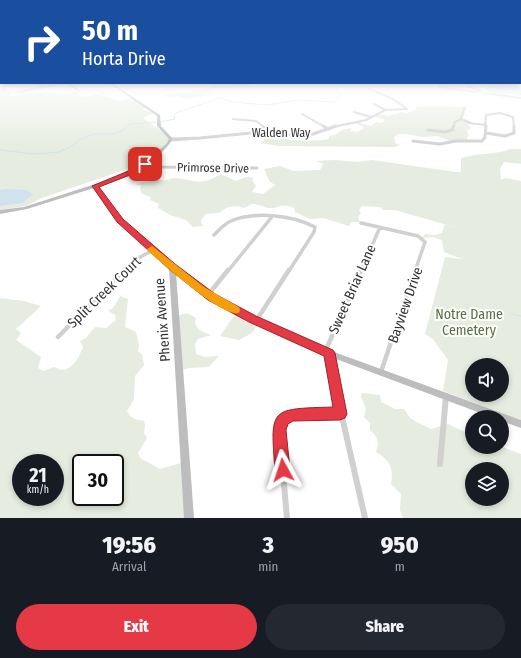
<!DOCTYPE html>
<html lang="en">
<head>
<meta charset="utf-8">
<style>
	body { margin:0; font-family:"Fira Sans Condensed",sans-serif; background:#242831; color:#f1f3f6; height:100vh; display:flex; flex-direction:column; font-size:15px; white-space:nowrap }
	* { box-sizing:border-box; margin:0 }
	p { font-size:13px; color:#9ea1a6 }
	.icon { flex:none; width:22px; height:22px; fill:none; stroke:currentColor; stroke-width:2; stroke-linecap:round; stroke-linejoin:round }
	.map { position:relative; height:518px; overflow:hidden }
	.panel { display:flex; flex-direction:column; background:#171b24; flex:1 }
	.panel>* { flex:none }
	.guide { position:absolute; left:0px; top:0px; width:521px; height:84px; box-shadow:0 2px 6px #0003; background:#1a4fa0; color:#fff; overflow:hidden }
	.controls { position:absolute; left:465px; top:358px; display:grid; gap:8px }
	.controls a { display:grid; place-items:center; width:44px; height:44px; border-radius:50%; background:#171b24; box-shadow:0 2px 6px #0003; font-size:20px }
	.speed { position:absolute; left:12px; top:454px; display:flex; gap:8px; font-size:20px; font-weight:700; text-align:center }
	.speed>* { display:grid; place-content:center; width:52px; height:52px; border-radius:50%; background:#171b24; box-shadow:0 2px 6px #0003; line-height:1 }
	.speed small { font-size:10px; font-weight:400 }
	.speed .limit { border:2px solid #111; border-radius:6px; background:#fff; color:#111 }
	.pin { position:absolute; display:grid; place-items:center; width:34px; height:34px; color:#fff; margin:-17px; border-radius:8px; box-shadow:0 2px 6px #0006 }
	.me { position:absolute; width:44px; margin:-22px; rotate:355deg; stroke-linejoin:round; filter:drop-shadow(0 0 3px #0008) }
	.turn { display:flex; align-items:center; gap:14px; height:84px; padding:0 16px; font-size:18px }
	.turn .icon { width:52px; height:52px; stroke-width:2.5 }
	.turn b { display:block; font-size:28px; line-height:34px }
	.eta { display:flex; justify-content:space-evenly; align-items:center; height:68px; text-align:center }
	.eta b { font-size:24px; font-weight:800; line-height:28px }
	.button { display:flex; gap:8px; margin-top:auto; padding:8px 16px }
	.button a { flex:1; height:46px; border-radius:24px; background:#e63946; color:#fff; font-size:16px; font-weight:800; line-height:46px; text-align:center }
	.button a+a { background:#242831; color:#f1f3f6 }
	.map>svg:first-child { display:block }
	.green { fill:#e6ecdf; fill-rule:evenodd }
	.water { fill:#cfe2ee }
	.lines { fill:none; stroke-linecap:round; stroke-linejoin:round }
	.stream { stroke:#cfe2ee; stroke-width:1 }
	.street-far4 { stroke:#d0d0d0; stroke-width:2 }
	.street-far3 { stroke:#d0d0d0; stroke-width:3 }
	.street-far2 { stroke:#d0d0d0; stroke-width:3.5 }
	.street-far1 { stroke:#d0d0d0; stroke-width:4.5 }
	.street { stroke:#d0d0d0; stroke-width:6 }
	.secondary { fill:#bdbdbd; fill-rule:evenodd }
	.route { fill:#e63946; stroke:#96252e }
	.slow { fill:#f59e0b }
	.labels { text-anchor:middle; stroke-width:4; stroke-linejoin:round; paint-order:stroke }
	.far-street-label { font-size:12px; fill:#333; stroke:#fff }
	.street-label { font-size:14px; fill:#333; stroke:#fff }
	.park-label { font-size:14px; fill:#56703f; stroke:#fff }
</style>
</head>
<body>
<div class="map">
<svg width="521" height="518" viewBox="0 0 521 518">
	<rect width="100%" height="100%" fill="#fff"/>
	<path class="green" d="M0,79L1,83H14L3,87L7,88L6,90L13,93L9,95L11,96L41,92L60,94L79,90L81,91L77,94L85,97L106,92L102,96L112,97L111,99L120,101L132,98L146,107L142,109L154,113L143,118L171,138L158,152L148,160L133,167L42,198L26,206L0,210Z
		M208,83C219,84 244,79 254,87L217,88L213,89L212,95L187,99L179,96L163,97L166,96L164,94L185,93L211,87Z
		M432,106L467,107L463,118L467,121V123L471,128L467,131L469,136L467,137V140L450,141L437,136L424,137L405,134H398L394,137L395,143L400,145L395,147L279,146L260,143L266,138L280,140L283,134L289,135L286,139C292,141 322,141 329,139V136L335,135L342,130L352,128L350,131L357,132L365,128L353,122L359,121L363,124L371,126L376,122L382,123L384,121V119L373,116L377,114L389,116L401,112L407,113L415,110L416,107Z
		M510,149H521V164L504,162L500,169L501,180L505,178L521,181V420L443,391L448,360L433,339L425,334L445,257L462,259L444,252L442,240L433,237L422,238L425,234L434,235L442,233L445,224L461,229L395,210H384L380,207L362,206L359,210L361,213L358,217L360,222H352L349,226L323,218L310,219L295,212L294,208C282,202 279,209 268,208C263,207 258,204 252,204L244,208L237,206L228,207L219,213L206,214L201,220V223L204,226L193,227L186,220L170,215L158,208L159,204L150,200L151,197L142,194L140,188L141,186L136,184C149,180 153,181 166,180C169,180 171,178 175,178C198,180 199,187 221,174L236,181L246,177L254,178L252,180L256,186L252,192L263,194L275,185L269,181L264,169L280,166L294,171L320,170L323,164L317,161L334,160L359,162L372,160L456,172H461V158C477,153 495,155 510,149ZM472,365H502V395H472Z
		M120,296L128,299L125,327L136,332L139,345L138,351L142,355L144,365L135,376L134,399L127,411C130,418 136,420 144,421L145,424L144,433L147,438L138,453L140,458L160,469L184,462L189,518H0V298L24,301L41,306L16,329L21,333L16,340L41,357L38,368L43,371L54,367L61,370C73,370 79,357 83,347L80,341L86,338L95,327L106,328L116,320L115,315L108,311L113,308ZM21,463H55V497H21ZM81,463H115V497H81Z
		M238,312L259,322L252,333L239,340L220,336L233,317Z
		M187,313L196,318C192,328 203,332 211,335L198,339L195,344L196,354L205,357L219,356L209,367L189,368L179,371L176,316Z
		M362,393L380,395L381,402L395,409H404L411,419L431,429L448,424L467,433L472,434V447H502L521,454V518H403L400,510L401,494L391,484C394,469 390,460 376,452C379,441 378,437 370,430V423L364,417L366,409L361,396ZM472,469H502V499H472Z"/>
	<path class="water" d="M493,86L519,87L521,88V95L493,93L483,89Z
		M8,189L26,190L33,194L23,203L0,206V190Z"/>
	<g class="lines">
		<path class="stream" d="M161,122L175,119L174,116L176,113L220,98L233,102L267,105L299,100L334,102L341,95L333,84L338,83
			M0,150L34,154L59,152L72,146L79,140L94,134H111L122,131L130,124L158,122
			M512,314L521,316"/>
		<path class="street-far4" d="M34,83L44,86
			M66,83L77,89
			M437,83L439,87L477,92
			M470,83L467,84L468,86L485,93L521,98
			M470,83H489
			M112,84L117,83
			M369,89L393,99L407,109
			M18,92L64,83
			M374,104L386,110
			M354,112L371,117
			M302,114L325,127
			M233,119L256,121L264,127
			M461,119L464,108
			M468,123L486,125
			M333,127L366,120L385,110L407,109
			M453,127L455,122L461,119L471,123
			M485,127L486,115L500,113L513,117L514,127"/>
		<path class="street-far3" d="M323,126L329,129
			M428,130L445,132L452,130L454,126
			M262,132L265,128L262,126
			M486,133L505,136L514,133V126
			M200,138L262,132L299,135L313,134L336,126
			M170,140L200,138L171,139
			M413,141L440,144L456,141H482L485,137L486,126
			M145,164L160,167L257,168"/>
		<path class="street-far2" d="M361,223L418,236L425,242L415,271
			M214,235C219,230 224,224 231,221C255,211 292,215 315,227L314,232L289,271
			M123,271L133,261L153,250
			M228,271L271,218
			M361,271L380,227"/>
		<path class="street-far1" d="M208,295L228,270
			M256,321L289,270
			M58,337L124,270
			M325,352L361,270
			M329,353L334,378
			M381,372L415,270"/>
		<path class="street" d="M333,377L365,518
			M440,464L446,396
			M287,518L279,430C280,421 284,417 293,415L340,414"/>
		<path class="secondary" d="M109,83H112L160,115L161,126L173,139C156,164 125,178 98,186L122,219L174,266L213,295L291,334L334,352L521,420V428L502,421V417H491L328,356L285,338L209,299L176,273L194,518H184L169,268L118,221L94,188L27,209L0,214V210L24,207L114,178L148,160L166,144L169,139L157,126V116Z"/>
	</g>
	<linearGradient id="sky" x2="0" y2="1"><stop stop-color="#9ec6ea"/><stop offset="0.52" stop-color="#fff"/><stop offset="1" stop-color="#fff" stop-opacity="0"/></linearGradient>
	<rect width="521" height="151" fill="url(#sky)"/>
	<path class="route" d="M142,163L148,164L130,175L99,187L123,219L175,264L215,294L256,316L333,350L335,353L347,414L345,418L340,420L293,421L288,424L286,430L290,470L288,475L283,478L277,475L275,470C270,407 270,409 333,407L324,356L249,322L208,300L169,269L117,222L92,186L126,172Z"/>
	<path class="slow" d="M152,246L204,287L239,307L240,310L239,313C223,318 162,263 148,251L147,249Z"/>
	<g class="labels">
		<g class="far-street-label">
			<text x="281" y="137">Walden Way</text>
			<text transform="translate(213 168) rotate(1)" y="4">Primrose Drive</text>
		</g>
		<g class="street-label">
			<text transform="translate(352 289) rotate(-66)" y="5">Sweet Briar Lane</text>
			<text transform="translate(104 292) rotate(-44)" y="5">Split Creek Court</text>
			<text transform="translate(405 305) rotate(-71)" y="5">Bayview Drive</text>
			<text transform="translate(162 320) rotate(-94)" y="5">Phenix Avenue</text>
		</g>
		<g class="park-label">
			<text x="469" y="319">Notre Dame<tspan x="469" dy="16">Cemetery</tspan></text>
		</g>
	</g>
</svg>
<div class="controls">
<a><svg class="icon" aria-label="sound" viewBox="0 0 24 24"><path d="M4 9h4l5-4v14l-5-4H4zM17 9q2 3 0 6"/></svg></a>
<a><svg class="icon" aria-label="search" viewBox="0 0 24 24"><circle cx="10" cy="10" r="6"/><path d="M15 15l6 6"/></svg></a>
<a><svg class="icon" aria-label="layers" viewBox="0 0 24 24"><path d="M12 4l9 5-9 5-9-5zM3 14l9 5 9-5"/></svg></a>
</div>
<div class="speed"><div>21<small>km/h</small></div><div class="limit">30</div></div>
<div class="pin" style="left:145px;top:164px;background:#d93025"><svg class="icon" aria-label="arrive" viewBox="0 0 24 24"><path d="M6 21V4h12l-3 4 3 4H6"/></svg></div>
<svg class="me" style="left:283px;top:470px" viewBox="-20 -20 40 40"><path d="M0-17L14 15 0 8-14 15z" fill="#e63946" stroke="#fff" stroke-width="4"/></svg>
<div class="guide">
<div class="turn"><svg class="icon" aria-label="right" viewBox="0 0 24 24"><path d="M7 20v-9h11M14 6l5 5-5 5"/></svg><div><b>50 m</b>Horta Drive</div></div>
</div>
</div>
<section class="panel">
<div class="eta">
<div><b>19:56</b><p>Arrival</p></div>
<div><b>3</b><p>min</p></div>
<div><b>950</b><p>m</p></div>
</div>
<div class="button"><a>Exit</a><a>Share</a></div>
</section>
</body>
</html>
